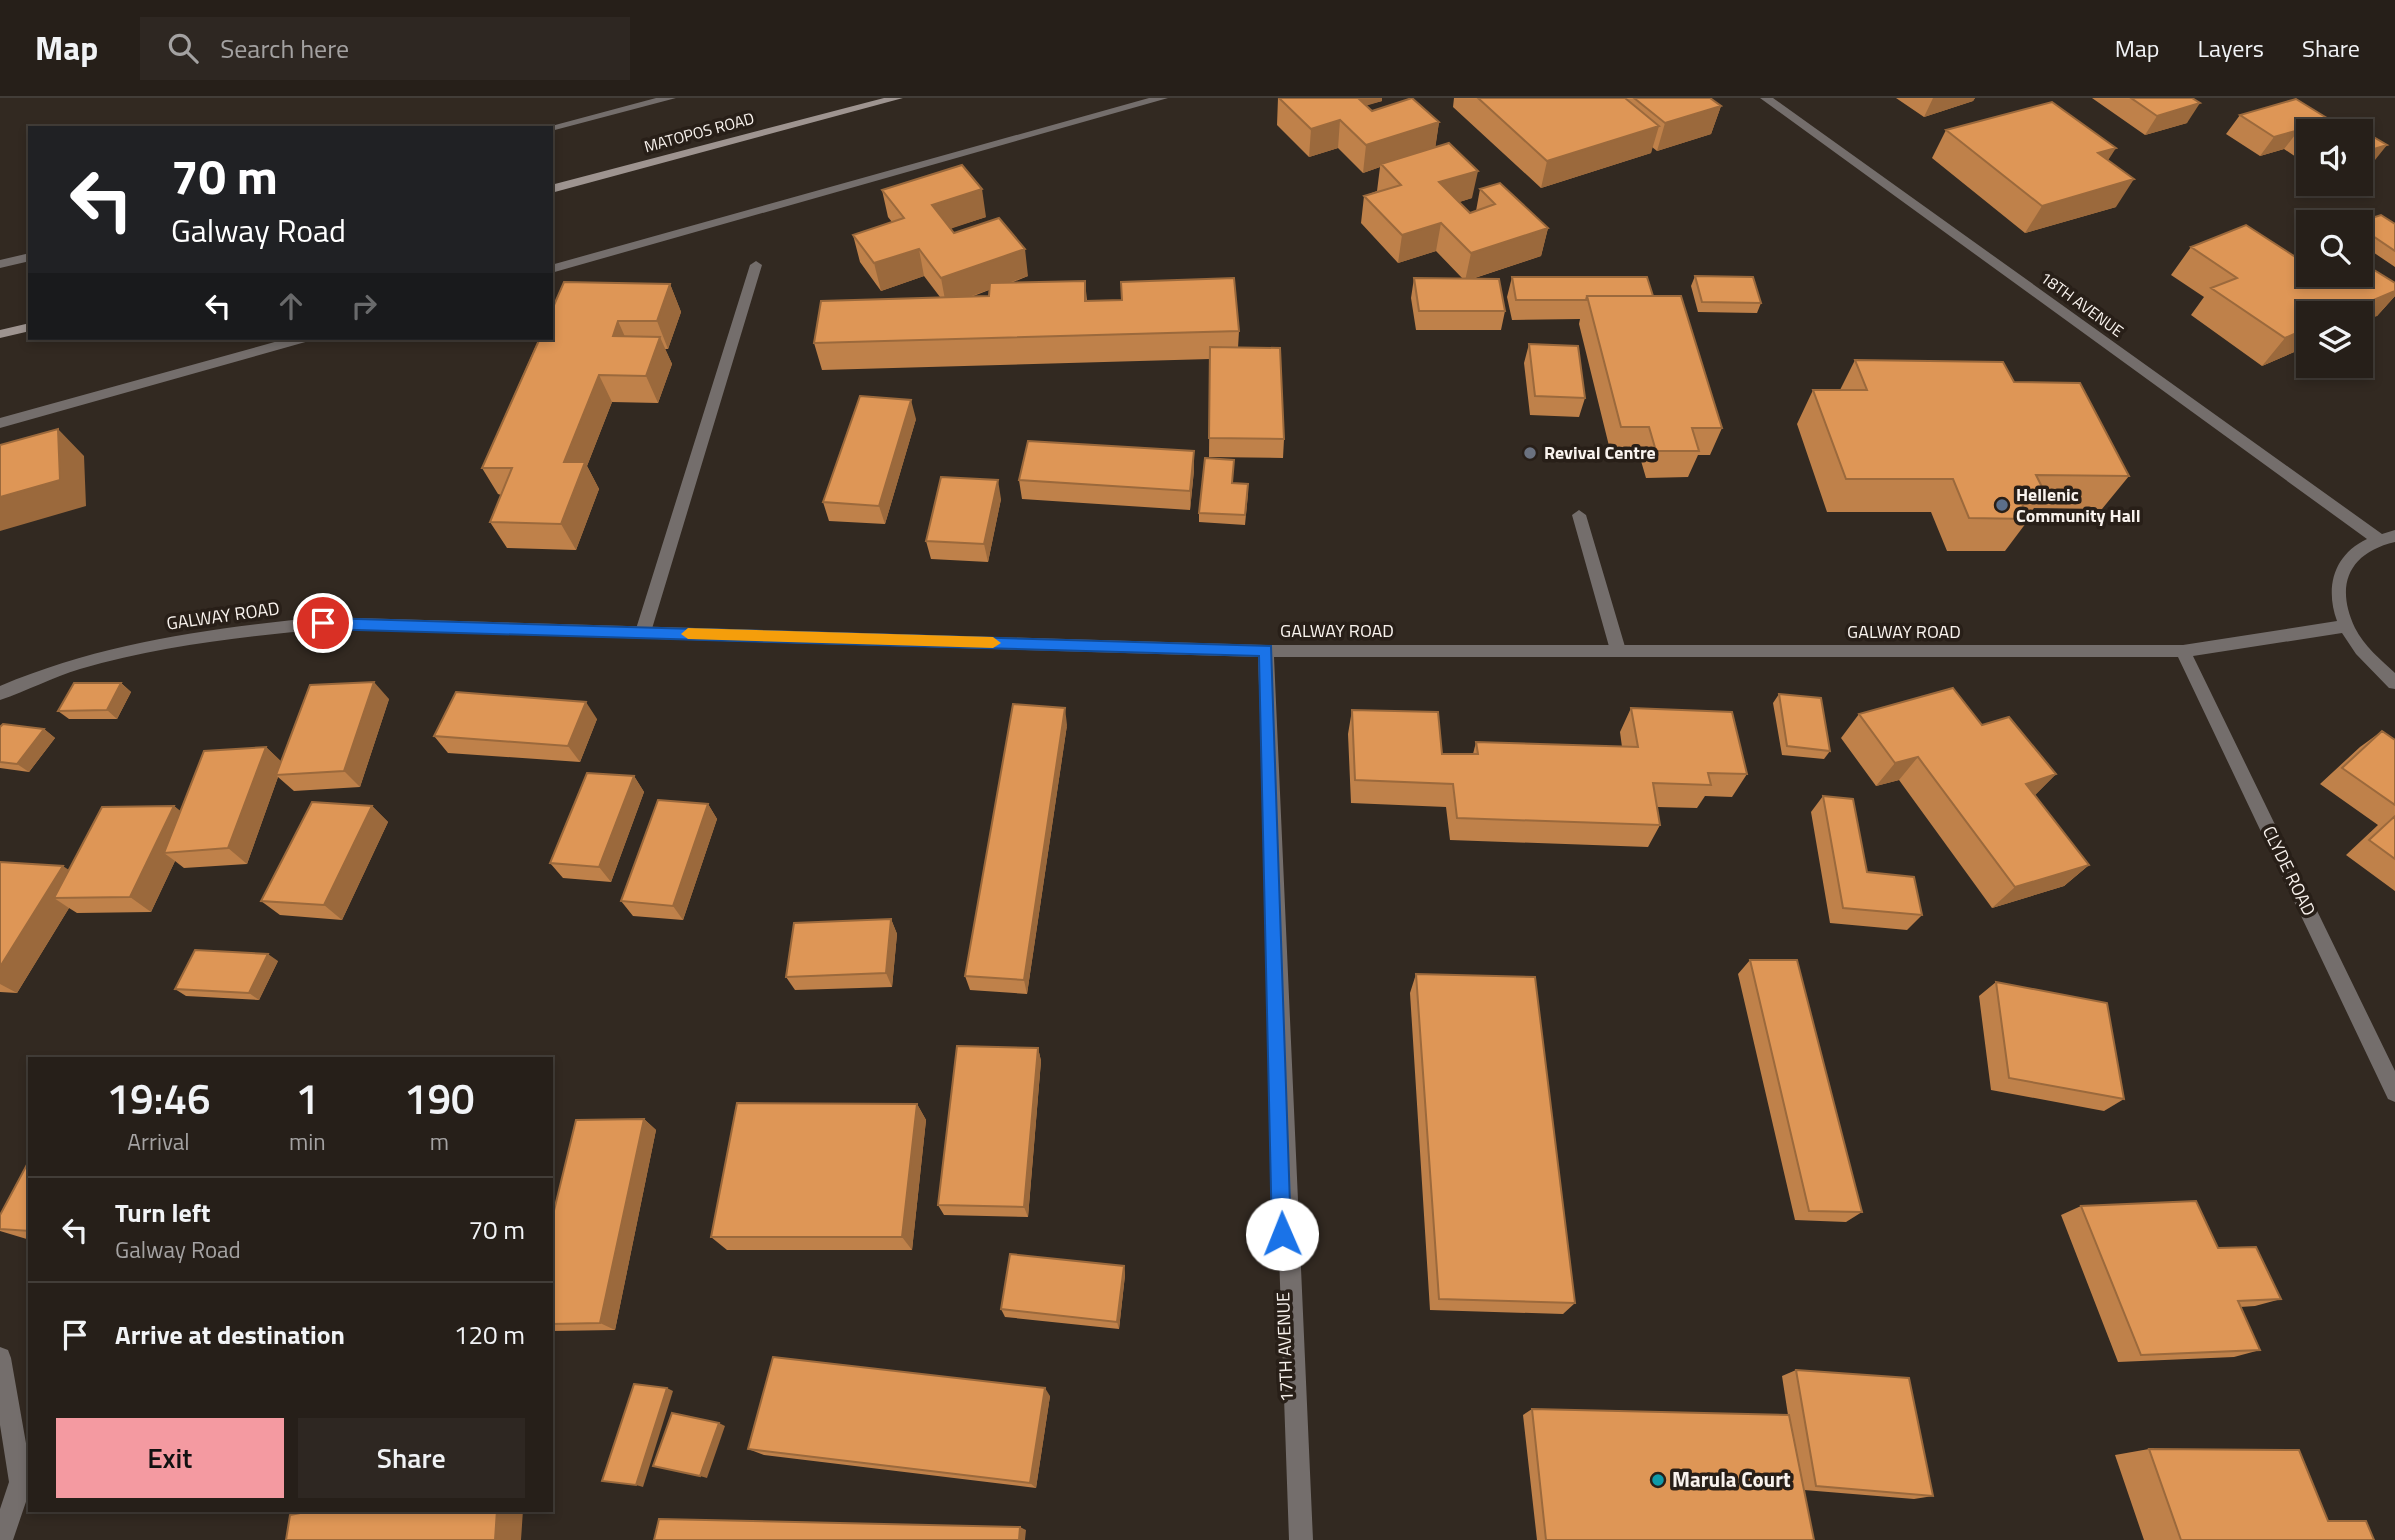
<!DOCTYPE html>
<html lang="en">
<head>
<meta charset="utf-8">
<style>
	body { margin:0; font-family:"Titillium Web",sans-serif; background:#2e2722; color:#f1f3f6; height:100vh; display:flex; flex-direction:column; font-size:26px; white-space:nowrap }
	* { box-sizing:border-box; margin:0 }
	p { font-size:23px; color:#a4a2a2 }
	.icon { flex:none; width:38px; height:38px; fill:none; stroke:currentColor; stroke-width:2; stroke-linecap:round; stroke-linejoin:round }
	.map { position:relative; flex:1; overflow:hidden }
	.side { position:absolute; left:28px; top:959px; width:525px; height:455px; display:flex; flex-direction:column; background:#261f19; border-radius:0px; box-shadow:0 4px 10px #0003,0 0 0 2px #423d38 }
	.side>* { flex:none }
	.guide { position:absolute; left:28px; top:28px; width:525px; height:214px; border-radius:0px; box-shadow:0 4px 10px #0003,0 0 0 2px #423d38; background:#202124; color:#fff; overflow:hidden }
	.buttons { position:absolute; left:2296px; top:21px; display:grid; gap:14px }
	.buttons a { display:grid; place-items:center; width:77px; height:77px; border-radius:0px; background:#261f19; box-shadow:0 4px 10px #0003,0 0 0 2px #423d38; font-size:35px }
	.pin { position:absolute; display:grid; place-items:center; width:60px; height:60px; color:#fff; margin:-30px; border:4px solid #fff; border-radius:50%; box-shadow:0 2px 7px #0007 }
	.me { position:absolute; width:77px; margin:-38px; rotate:359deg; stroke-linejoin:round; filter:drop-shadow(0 0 5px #0008) }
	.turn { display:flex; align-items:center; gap:24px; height:147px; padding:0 28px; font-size:32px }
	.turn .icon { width:91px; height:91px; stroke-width:2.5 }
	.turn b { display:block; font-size:49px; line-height:60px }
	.lanes { display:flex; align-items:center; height:66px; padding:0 28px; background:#0003; justify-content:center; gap:35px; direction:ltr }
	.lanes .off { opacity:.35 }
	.eta { display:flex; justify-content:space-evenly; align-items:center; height:119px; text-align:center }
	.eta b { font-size:42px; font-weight:600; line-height:49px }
	.cta { display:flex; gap:14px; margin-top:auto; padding:14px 28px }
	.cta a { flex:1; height:80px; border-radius:0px; background:#f49aa1; color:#111; font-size:28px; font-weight:600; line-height:80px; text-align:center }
	.cta a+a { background:#2e2722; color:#f1f3f6 }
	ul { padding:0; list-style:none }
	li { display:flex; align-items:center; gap:21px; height:105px; padding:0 28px; border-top:2px solid #423d38 }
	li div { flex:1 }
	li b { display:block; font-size:26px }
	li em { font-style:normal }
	header { display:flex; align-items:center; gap:42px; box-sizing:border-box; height:98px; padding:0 35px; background:#261f19; border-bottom:2px solid #423d38 }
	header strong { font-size:33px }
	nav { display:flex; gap:38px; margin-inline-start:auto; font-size:24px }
	.search { width:490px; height:63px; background:#2e2722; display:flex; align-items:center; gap:18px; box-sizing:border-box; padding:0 24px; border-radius:0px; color:#a4a2a2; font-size:26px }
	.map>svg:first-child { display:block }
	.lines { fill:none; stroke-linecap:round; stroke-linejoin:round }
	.service { fill:#746e6c; fill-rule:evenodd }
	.minor { fill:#746e6c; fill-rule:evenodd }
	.secondary { fill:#9e9490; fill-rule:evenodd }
	.wall { fill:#bf814a; fill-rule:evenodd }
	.shaded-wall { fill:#9b693c }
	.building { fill:#de9656; stroke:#9b693c; stroke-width:2 }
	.route { fill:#1a73e8; stroke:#114b97; stroke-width:2 }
	.slow { fill:#f59e0b }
	.worship-dot { fill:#6b7280; stroke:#281f18; stroke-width:2.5 }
	.service-dot { fill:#5c6f8a; stroke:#281f18; stroke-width:2.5 }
	.culture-dot { fill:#0f9aa8; stroke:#281f18; stroke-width:2.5 }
	.labels { text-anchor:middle; stroke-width:7; stroke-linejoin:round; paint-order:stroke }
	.far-street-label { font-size:16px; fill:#f9f3ee; stroke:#281f18 }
	.poi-label { font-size:18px; font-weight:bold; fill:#f9f3ee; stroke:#281f18; text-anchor:start }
	.street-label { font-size:18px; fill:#f9f3ee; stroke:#281f18 }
	.near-poi-label { font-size:21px; font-weight:bold; fill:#f9f3ee; stroke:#281f18; text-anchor:start }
</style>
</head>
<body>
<header>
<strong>Map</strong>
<div class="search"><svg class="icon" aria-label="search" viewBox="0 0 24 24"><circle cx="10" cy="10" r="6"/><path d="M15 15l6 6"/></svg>Search here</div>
<nav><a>Map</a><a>Layers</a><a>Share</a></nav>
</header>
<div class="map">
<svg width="2395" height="1442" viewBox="0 0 2395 1442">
	<rect width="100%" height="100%" fill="#322921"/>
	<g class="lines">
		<path class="service" d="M656,0H676L551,33V30H544Z
			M1149,0H1168L551,175V167Z
			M30,155V163L0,170V162Z
			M756,163L762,167L651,534L643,540L635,534L750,167Z
			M289,240H311L309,243L0,330V320Z
			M1579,412L1586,417L1626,552L1618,558L1610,552L1572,417Z
			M0,1249L8,1252L11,1260L30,1368V1392L13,1442H0V1411L9,1384L0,1327Z"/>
		<path class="minor" d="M1760,0H1773L2382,436L2395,432V444C2348,455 2335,488 2355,530C2364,548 2381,562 2395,575V591L2389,590L2356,556L2342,535L2193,558L2395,973V1004L2388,1001L2178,559H1274L1313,1442H1289L1258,559L323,531C241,539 159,548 80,571C53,579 27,593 0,602V588C104,544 212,530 323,519L1266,547H2183L2337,523C2325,490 2333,457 2367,441Z"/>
		<path class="secondary" d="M884,0H903L551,95V87Z
			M30,225V233L0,240V232Z"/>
	</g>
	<path class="wall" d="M1278,0L1382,3L1366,7L1372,13L1439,24L1435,50L1472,100L1459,104L1470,115L1476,113L1480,91L1548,130L1541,158L1472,181L1505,213L1501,232H1416L1411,200L1414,180L1463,181L1436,153L1398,165L1361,125L1364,98L1377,93L1380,69L1363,75L1338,50L1309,59L1277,27Z
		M1454,0H1710L1721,8L1711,36L1657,53L1652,49L1651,55L1541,90L1453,9Z
		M1896,0H1975L1973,3L1924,19Z
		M2092,0H2192L2187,25L2145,37Z
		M2240,17L2308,33V67L2284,51L2260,58L2226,36Z
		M1946,32L2108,63L2116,109L2025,135L1932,60Z
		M882,92L986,119L951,130L954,135L1028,178L1011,185L1085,183L1087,203L1239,233L1238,250L1284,341L1283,360L1209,359L1210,261L822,272L814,245L940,199L924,178L881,193L860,164L853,137L892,124L888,119ZM989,192V198L971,199Z
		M2361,124L2395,126V169L2361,146Z
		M2191,149L2297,160L2395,185V198L2377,218L2308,215V248L2262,268L2191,217L2204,199L2171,177Z
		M1695,178L1761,205L1757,215L1698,214L1691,188Z
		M1512,179L1653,198L1722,330L1710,357H1698L1688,379L1646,380L1639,356H1611L1579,226L1580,221L1512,222L1507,199Z
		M564,184L670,186L681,214L668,251H665L672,266L658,305L612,304L587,368L599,391L576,452L507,450L490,424L501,397L498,396L482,370Z
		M1529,246L1585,300L1579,319L1530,317L1524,265Z
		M1855,262L2129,378L2102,411L2034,410L2028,418L2029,421L2005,453H1947L1931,414H1827L1797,326L1813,292H1840Z
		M916,321L885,426L829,423L823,404Z
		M1194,353V372L1190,412L1022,401L1019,382Z
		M1233,385L1248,395L1245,427L1199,424V415Z
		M1001,401L988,464L931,461L926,443Z
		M121,585L131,594L117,621H69L58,613Z
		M1779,596L1830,653L1824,661L1782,657L1773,605Z
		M389,601L360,689L294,693L278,679L247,766L184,770L175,763L151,814L77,815L69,810L17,895L0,894V764L69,772L174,708L180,713L266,649L281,664Z
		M1631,610L1747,676L1732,699L1705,698L1697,710L1657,709L1660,727L1648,749L1450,742L1446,709L1351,705L1348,636L1352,612L1442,656H1473L1476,644L1622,649L1620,634Z
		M1859,616L1982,627L2056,676L2035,697L2089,767L2064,788L1992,810L1899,682L1876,688L1841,640Z
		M597,621L580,664L448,655L434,638Z
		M1067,627L1027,896L970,892L965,878Z
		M0,629L44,631L55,640L29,674L0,670Z
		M2382,633L2395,642V793L2346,757L2378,727L2320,686L2360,649Z
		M634,678L644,694L611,784L563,780L550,765Z
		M1823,698L1867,774L1922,817L1907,832L1830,825L1811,714Z
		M708,706L717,721L683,822L633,818L621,803Z
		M372,708L388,724L342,822L280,817L261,803Z
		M891,821L897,836L892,889L795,892L786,879Z
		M1750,862L1862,1114L1846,1124L1795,1122L1738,876Z
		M278,863L259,902L186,898L175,891Z
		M1416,876L1575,1205L1563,1216L1430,1212L1410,895Z
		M1996,884L2124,1001L2104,1013L1991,992L1979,898Z
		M1038,950L1041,963L1028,1119L944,1117L938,1107Z
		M917,1006L926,1022L912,1152H727L711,1139Z
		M644,1021L656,1032L615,1232L551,1233V1125Z
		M30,1061V1142L0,1133V1117Z
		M2081,1108L2218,1150L2281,1201L2255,1208L2240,1209L2260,1252L2234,1259L2118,1264L2061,1117Z
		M1124,1168L1125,1177L1119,1231L1005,1219L1001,1211Z
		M1796,1272L1933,1398L1914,1401L1804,1392L1814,1442H1537L1523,1317L1532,1311L1788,1317L1782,1278Z
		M1050,1298L1036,1390L764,1357L748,1351Z
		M2149,1351L2328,1423L2374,1442H2144L2115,1357Z"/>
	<path class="shaded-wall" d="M1344,0H1382V3L1342,15Z
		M1933,0H1975L1973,3L1924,19Z
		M2200,5L2187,25L2145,37L2157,18Z
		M1721,8L1711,36L1657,53L1665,25Z
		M1340,22L1338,50L1309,59L1311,31Z
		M1439,24L1435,52L1381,66L1380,69L1363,75L1366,47Z
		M1659,28L1651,55L1541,90L1547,63Z
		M2299,32L2284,51L2260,58L2274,39Z
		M2387,47L2371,67L2361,70V55Z
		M2116,50L2098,78V55Z
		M1478,73L1472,100L1435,112L1439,84Z
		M2134,81L2116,109L2025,135L2042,108Z
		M982,91L986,119L938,135L932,107Z
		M1441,125L1436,153L1398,165L1402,137Z
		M1548,130L1541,158L1465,183L1471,155Z
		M919,151L924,178L881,193L874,165Z
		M1025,151L1028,178L946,207L941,180Z
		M670,186L681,214L668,251L657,223Z
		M2395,193V198L2377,218L2361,225V215H2343Z
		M618,223L630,250L613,238Z
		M2308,230V248L2262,268L2285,240Z
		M660,239L672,266L658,305L646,278Z
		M599,277L612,304L587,368L599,391L576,452L561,426L564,364Z
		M911,302L916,321L885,426L879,408Z
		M58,331L84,358L86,408L0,433V399Z
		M1194,353V372L1190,412V393Z
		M998,382L1001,401L988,464L984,446Z
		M374,584L389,601L360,689L344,673Z
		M121,585L131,594L117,621L107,612Z
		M586,604L597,621L580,664L568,648Z
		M1065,610L1067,627L1027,896L1024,882Z
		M44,631L55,640L29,674L17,666Z
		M266,649L283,665L276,677L278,679L247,766L228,750Z
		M1918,659L1899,682L1876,688L1895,665Z
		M2056,676L2033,699L2026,686Z
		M634,678L644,694L611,784L599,769Z
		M708,706L717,721L683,822L673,808Z
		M174,708L194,724L164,755L175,763L151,814L130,799Z
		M372,708L388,724L342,822L324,807Z
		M2089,767L2064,788L1992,810L2015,789Z
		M63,768L85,783L54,800L69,810L17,895L0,886V869Z
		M891,821L897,836L892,889L886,875Z
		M268,856L278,863L259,902L249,895Z
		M1038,950L1041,963L1028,1119L1024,1109Z
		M917,1006L926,1022L912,1152L902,1139Z
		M644,1021L656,1032L615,1232L600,1225Z
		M1124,1168L1125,1177L1119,1231L1117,1224Z
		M667,1290L673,1293L643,1389L636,1387Z
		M1045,1290L1050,1298L1036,1390L1030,1385Z
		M719,1325L725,1328L707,1380L700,1378Z
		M497,1412H523L521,1442H495Z
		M1020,1429L1026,1432L1025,1442H1019Z"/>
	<path class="building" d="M1279,0H1358L1372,13L1412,0L1439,24L1366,47L1340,22L1311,31Z
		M1478,0H1625L1659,28L1547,63Z
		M1634,0H1710L1721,8L1665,25Z
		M2131,0H2192L2200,5L2157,18Z
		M2296,1L2348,33H2308V38L2299,32L2274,39L2240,17Z
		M2052,4L2116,50L2098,55L2134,81L2042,108L1946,32Z
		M2360,31L2387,47L2361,55V33H2352Z
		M1449,45L1478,73L1439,84L1470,115L1495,106L1480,91L1500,85L1548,130L1471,155L1441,125L1402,137L1364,98L1401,87L1381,66Z
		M962,67L982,91L932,107L954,135L999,120L1025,151L941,180L919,151L874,165L853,137L904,120L882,92Z
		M2381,117L2395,126V153L2361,130V124H2359Z
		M2246,127L2297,160L2308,155V177H2361V164L2395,185V193L2343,215H2308V230L2285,240L2211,190L2237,180L2191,149Z
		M1695,178L1753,179L1761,205L1702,204Z
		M1512,179H1647L1653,198H1587L1586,202H1516Z
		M1234,180L1239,233L814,245L821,203L989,198L990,185L1085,183V203L1122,202L1121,184Z
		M1414,180L1499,181L1505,213H1419Z
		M564,184L670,186L657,223H618L613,238L660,239L646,278L599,277L564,364H585L561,426L490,424L512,370H482L540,240H551V214Z
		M1587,198H1681L1722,330H1692L1699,353H1656L1649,329H1621Z
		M1529,246L1578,248L1585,300L1535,298Z
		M1210,249L1280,250L1284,341L1209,340Z
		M1855,262L2003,264L2014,284L2080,285L2129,378L2036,377L2045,395H2017L2029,421L1969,420L1953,381H1846L1813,292H1867Z
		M860,298L911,302L879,408L823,404Z
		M58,331L60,382L0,399V347Z
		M1028,343L1194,353L1190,393L1019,382Z
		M1205,360L1234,362L1232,385L1248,386L1245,417L1199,415Z
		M941,379L998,382L984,446L926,443Z
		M374,584L344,673L276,677L310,587Z
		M74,585H121L107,612L58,613Z
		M1953,590L1982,627L2009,619L2056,676L2026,686L2089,767L2015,789L1918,659L1895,665L1859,616Z
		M456,594L586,604L568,648L434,638Z
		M1779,596L1821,600L1830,653L1787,648Z
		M1013,606L1065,610L1024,882L965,878Z
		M1631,610L1732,614L1747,676L1708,675L1711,687L1653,685L1660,727L1457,720L1453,686L1355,682L1352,612L1438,614L1442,656H1478L1476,644L1638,649Z
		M3,626L44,631L17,666L0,664V629Z
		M2382,633L2395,642V707L2342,670Z
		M266,649L228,750L164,755L204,653Z
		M587,675L634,678L599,769L550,765Z
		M1823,698L1853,701L1867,774L1914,779L1922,817L1843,810Z
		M658,702L708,706L673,808L621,803Z
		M312,704L372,708L324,807L261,803Z
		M174,708L130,799L54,800L102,709Z
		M2395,718V761L2369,742Z
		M0,764L63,768L0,869Z
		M891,821L886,875L786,879L794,825Z
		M195,852L268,856L249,895L175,891Z
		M1750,862H1797L1862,1114L1809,1113Z
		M1416,876L1535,879L1575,1205L1439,1201Z
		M1996,884L2107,905L2124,1001L2009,980Z
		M957,948L1038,950L1024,1109L938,1107Z
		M737,1005L917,1006L902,1139H711Z
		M644,1021L600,1225L551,1226V1125L576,1022Z
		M30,1061V1133L0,1131V1117Z
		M2196,1103L2218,1150L2256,1149L2281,1201L2238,1203L2260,1252L2141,1257L2081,1108Z
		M1010,1156L1124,1168L1117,1224L1001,1211Z
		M773,1259L1045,1290L1030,1385L748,1351Z
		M1796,1272L1909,1280L1933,1398L1816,1388Z
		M634,1286L667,1290L636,1387L602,1383Z
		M1532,1311L1789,1317L1814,1442H1546Z
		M672,1315L719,1325L700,1378L653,1368Z
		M2149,1351L2299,1352L2328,1423H2366L2374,1442H2181Z
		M316,1412H497L495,1442H286L290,1417Z
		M659,1421L1020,1429L1019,1442H654Z"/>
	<path class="route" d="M323,520L1271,548L1291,1136L1289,1143L1282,1146L1275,1143L1272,1136L1259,558L323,531L315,525Z"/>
	<path class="slow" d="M688,530L993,539L1001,545L993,550L688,541L681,536Z"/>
	<circle class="worship-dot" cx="1530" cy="355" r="7"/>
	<circle class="service-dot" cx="2002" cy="407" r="7"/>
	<circle class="culture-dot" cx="1658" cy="1382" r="7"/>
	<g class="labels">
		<g class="far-street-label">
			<text transform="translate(699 34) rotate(-15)" y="6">MATOPOS ROAD</text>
			<text transform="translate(2082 206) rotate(36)" y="6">18TH AVENUE</text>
		</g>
		<g class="poi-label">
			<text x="1544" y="361">Revival Centre</text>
			<text x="2016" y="403">Hellenic<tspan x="2016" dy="21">Community Hall</tspan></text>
		</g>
		<g class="street-label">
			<text transform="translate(223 518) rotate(-8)" y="6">GALWAY ROAD</text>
			<text x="1337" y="539">GALWAY ROAD</text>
			<text x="1904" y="540">GALWAY ROAD</text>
			<text transform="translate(2289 773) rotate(64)" y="6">CLYDE ROAD</text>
			<text transform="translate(1285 1249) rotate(-92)" y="6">17TH AVENUE</text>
		</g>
		<g class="near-poi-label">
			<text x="1672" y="1389">Marula Court</text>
		</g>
	</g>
</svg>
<div class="buttons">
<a><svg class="icon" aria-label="sound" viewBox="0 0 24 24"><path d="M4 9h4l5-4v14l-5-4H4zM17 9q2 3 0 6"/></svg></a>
<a><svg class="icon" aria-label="search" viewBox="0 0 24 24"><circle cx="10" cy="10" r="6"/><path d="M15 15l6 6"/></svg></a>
<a><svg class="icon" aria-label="layers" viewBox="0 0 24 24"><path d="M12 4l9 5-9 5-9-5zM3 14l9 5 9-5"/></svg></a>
</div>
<div class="pin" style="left:323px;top:525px;background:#d93025"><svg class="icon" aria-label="arrive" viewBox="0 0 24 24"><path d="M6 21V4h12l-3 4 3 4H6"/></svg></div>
<svg class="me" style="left:1282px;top:1136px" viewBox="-20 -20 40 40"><circle r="19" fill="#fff"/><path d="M0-13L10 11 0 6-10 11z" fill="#1a73e8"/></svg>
<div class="guide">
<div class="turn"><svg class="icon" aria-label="left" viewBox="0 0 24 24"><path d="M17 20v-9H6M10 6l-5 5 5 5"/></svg><div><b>70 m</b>Galway Road</div></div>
<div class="lanes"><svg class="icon" aria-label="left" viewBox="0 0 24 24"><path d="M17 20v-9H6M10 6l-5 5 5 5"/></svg><svg class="icon off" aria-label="ahead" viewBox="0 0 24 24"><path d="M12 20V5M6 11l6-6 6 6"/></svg><svg class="icon off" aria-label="right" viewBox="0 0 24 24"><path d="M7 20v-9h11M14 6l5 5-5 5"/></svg></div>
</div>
<section class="side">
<div class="eta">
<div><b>19:46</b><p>Arrival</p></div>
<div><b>1</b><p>min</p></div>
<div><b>190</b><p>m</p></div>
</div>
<ul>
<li><svg class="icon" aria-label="left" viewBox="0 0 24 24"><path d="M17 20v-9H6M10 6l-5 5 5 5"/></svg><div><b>Turn left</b><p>Galway Road</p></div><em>70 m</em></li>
<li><svg class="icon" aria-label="arrive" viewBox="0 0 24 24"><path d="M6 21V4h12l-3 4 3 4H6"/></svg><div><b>Arrive at destination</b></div><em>120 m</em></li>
</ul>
<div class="cta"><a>Exit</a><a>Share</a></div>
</section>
</div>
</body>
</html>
